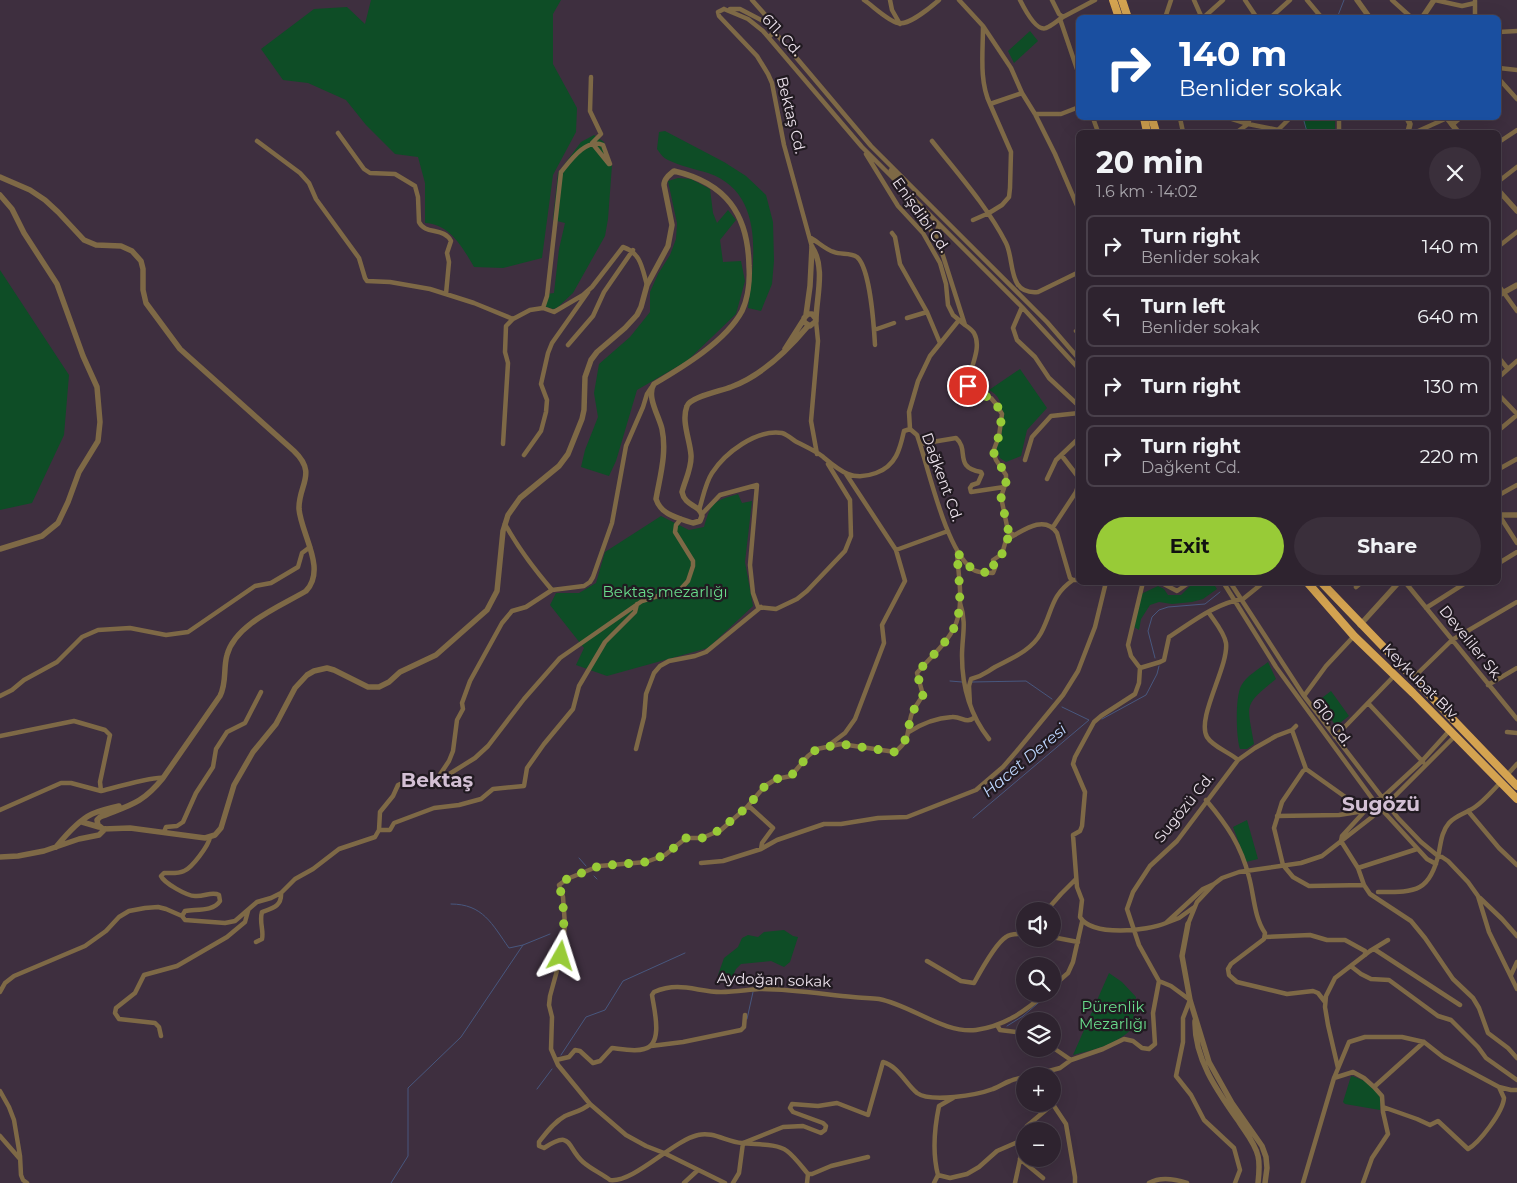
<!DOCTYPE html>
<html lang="en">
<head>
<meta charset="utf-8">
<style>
	body { margin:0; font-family:Montserrat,sans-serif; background:#3a2f3b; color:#f1f3f6; height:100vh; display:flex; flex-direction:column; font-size:19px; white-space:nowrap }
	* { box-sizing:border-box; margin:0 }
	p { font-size:16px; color:#a7a4aa }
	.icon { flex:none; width:28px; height:28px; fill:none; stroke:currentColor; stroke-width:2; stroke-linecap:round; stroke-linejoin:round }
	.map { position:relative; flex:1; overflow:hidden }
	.details { position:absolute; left:1076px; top:130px; width:425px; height:455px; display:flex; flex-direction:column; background:#2e232f; border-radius:8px; box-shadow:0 5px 20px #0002,0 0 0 1px #49404b }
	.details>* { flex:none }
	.hud { position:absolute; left:1076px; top:15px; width:425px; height:105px; border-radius:8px; box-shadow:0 5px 20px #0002,0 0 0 1px #49404b; background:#1a4fa0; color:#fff; overflow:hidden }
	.controls { position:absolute; left:1016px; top:902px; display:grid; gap:10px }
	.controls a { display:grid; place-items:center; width:45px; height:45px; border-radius:50%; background:#2e232f; box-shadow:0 5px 20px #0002,0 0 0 1px #49404b; font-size:25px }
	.pin { position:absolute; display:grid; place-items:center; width:42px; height:42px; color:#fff; margin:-21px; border:2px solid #fff; border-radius:50%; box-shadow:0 1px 5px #0007 }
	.me { position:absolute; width:55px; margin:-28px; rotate:6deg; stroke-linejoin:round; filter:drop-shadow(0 0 4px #0008) }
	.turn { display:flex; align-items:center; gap:18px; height:105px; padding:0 20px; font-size:22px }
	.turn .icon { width:65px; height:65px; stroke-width:2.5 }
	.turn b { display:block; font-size:35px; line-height:42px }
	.round { display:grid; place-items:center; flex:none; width:52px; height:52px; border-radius:26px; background:#3a2f3b }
	.summary { display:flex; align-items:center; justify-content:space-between; height:85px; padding:0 20px }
	h1 { font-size:30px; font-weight:700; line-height:38px }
	.cta { display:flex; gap:10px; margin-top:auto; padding:10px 20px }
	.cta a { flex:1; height:58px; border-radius:30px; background:#98cb37; color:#111; font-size:20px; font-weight:700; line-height:58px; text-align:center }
	.cta a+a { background:#3a2f3b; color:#f1f3f6 }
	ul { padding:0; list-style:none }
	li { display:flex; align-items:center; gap:15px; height:62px; margin:0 10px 8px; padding:0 10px; border:2px solid #49404b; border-radius:8px }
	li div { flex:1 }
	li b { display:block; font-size:19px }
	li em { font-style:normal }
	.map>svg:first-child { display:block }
	.green { fill:#0e4d26 }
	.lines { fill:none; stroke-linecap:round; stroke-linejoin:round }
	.stream { stroke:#48577e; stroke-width:1 }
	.minor-tunnel { stroke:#584a59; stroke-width:4.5; stroke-dasharray:4.5 2; stroke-linecap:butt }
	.minor { stroke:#7e6946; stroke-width:4.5 }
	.tertiary { stroke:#7e6946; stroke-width:5.5 }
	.trunk { stroke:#d4a350; stroke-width:8 }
	.route { stroke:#98cb37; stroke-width:9; stroke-dasharray:0 16.2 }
	.labels { text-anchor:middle; stroke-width:4.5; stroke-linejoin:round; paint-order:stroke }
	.street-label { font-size:15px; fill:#ece2ec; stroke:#211a21 }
	.park-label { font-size:15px; fill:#68dc8b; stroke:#211a21 }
	.water-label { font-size:16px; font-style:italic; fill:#bcd4fd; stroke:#211a21 }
	.district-label { font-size:20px; font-weight:bold; fill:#d3c0d4; stroke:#211a21 }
</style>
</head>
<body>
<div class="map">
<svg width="1517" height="1183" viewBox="0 0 1517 1183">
	<rect width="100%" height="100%" fill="#3e2f3f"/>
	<path class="green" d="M371,0H561L553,14V64L577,108L576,132L553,175L542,258L503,268L474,267C463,248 450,224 425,223V183L418,157L395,154L366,125L346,100L308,83L283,80L261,49L314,9L347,7L365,24Z
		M1030,31L1038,41L1014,63L1008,51Z
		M1303,118H1335V132H1306Z
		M665,131L724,162L746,176L766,195L773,222L774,261L772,284L761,311L748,308C754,261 766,193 708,173C695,169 680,166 668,160C663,158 660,153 657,149L659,132Z
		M594,135L604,142L612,165L608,219L605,236L573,293L557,308L553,309L542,306L547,294L554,293L559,249L565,223L553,220L558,173L581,142Z
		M678,178L691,179L710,189L713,213L717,223L728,210L736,220L720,240L723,262L741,261L745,281L736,314L687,361L637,390L616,461L609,476L581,467L585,450L598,417L594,393L599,364L630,337L650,312V292L658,274L670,255L676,239L677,223L668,181Z
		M0,270L69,375L64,435L32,503L0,510Z
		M1020,369L1047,408L1027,430L1021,456L1006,462L1000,458L994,442C1002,426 1009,400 989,390Z
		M738,494L742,503L752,501L745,562L753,606L708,648L607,676L576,665L584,648L550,605L556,593H579L596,583L605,552L661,516L689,530L704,527C711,502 714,501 738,494Z
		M1193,583H1213L1217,589L1203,599L1192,602L1172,604L1159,602L1150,605L1141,619L1139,630L1134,627L1141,594L1158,586L1164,589L1168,595H1181Z
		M1268,662L1276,679C1243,706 1247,703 1254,744L1247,749H1240C1236,737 1235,698 1241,686C1246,676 1259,669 1268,662Z
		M1331,691L1349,716L1336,726L1318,701Z
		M1247,820L1258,859L1246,862L1233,827Z
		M784,930L793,936L798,937L790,962L784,967L771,961L741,964L736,969L729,984H725L718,975L724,958L738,947L742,938L748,935L758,937L764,932Z
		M1109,973L1122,982L1136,997L1132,1029C1115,1045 1094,1050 1073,1055Z
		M1351,1076C1362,1079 1377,1086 1380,1098C1381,1101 1380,1107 1380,1110L1345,1104L1343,1102Z"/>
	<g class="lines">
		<path class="stream" d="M1337,18L1344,0
			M1304,121L1307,132
			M1155,658L1148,631L1152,617L1159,610L1168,607L1205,604L1220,592
			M950,681L962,682
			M972,682L1026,681L1052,699
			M1102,719L1146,695L1157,674L1159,666
			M973,818L1089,720L1062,707
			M579,858L586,866
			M594,876L597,879
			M451,904C483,904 492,924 509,948L523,945L550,934
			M747,1019L753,992
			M1007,1026L1023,1016L1044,998
			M561,1055L586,1017L605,1010L623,981L685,953
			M537,1089L552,1069
			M391,1183L408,1156V1088L461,1037L523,945"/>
		<path class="minor-tunnel" d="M905,191L919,214"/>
		<path class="minor" d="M752,0L768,18L775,31L769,37
			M864,0C873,6 888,21 898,23C908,26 931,7 939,0
			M890,0L892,10L900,24
			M959,0L983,26L1011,68L1022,93L1035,114L1055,154L1079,210
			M1020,0C1024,8 1036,32 1046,28C1052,26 1058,20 1063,17
			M1052,0L1059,14L1063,17L1095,0
			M1194,0L1202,18
			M1245,0L1257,18
			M1307,0L1322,18
			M1392,0L1412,18
			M1435,0L1462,6L1475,3
			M1475,1V18
			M724,9L748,19L763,31L862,147L1022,307L1079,369
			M724,9L718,12L719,16L757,56L768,74L772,83L784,145L812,247
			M730,9H740L767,23L871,146L1047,322L1079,359
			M1165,18L1171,0
			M1203,18L1223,0
			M1270,18L1290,0
			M1060,19L1079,75
			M983,27C983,52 979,81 990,104
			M1499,32L1517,31
			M1499,68L1517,70
			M1499,79L1517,99
			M1035,114H1061L1079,107
			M1093,118L1098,132
			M1180,118L1183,132
			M1229,118L1248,124L1250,118
			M1339,118V132
			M1452,125L1460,118
			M1237,132L1248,124L1278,130L1290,118
			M1416,132L1447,118
			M338,133L364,169L370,173L395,174L415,186L418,197L419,222C425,235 444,227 451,241L447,253L449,262L446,294
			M257,141L300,173L309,183L316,199L359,258L365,278L367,281L390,282L430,289L474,303L513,319
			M932,141C958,174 987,206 1006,243C1015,261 1007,295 1038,292L1079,272
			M1499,142L1517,130
			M866,154L898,206L923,233L940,263L946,284L948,305L953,315L965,325
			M891,170L899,181
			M1499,181L1517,167
			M919,214L937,239
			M973,220L989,213L1002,205L1009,197L1010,188L1011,152L990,104L1022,93
			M939,225L937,230L938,240L965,325C968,327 972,330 974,333C983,349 968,370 968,386L974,392L991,398L996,404L1002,414L999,436L993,452L996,460L1006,475V482L1001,497L1007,526L1009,532L1014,535
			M892,233L895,237L900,264L927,312L940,343
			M811,238C818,242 826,250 834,252C841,255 850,252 857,257C870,268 874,327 875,345
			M1499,246L1517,232
			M1499,286L1517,311
			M1022,307L1013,328L1017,340L1035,357L1049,378L1079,406
			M543,308L547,296L561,172C570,161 587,137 603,145L610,164H609L592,143L601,134L590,111L591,77
			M907,318L927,312
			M816,321L818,341L811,421L817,454
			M874,330L894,323
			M1076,331L1079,329
			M568,345L593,316L604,292L633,250
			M1499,358L1508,369
			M1499,377L1517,361
			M1499,395L1517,414
			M910,429L909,412L918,381L930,356L959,320
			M1499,430L1517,415
			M503,444L508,363L505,352L506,326L513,319L530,310L543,308L554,312L583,295L592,287L623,247C641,253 642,268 647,285
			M920,444L956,438C970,450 953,467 981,472L982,474L978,483L972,485L970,488L971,492L1004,487
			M524,455L541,431L546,412L547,400L541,384L548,353L552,343L588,292
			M1062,456L1079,478
			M1025,460L1032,437L1051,416L1079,413
			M1499,469L1517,459
			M846,474L896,550
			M1047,479L1056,460L1079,438
			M1499,495L1517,485
			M699,510C703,498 705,484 712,473C725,453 756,429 782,433C786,434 791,438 795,441C804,446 814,450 822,456C840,471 852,482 876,473C896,466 900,449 904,431L910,429L917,435C929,469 945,547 971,568C976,573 986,573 993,573L995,568L993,560L1002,554L1006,540C1021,532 1044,513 1057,533L1070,578L1073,580H1079
			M702,514L720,495L757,485L750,565L753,593L758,607L776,609L797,599L807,591L845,551L851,536L850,500L828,464
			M1499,515L1517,543
			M505,524C518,548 534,569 552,590
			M1053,527L1076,492L1079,483
			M1499,563L1517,552
			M1143,582L1128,645L1131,656L1140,668L1160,662L1164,660L1169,637C1192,622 1216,603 1243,599
			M1160,582L1177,591L1190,582
			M1223,582L1276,667L1374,801L1427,859L1436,864
			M1230,582L1304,696L1398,818L1421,842L1438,856L1442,857L1448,861L1468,882L1478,896L1489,932L1517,989
			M1405,582L1517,719
			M1356,587L1362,582
			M1243,599L1264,582
			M960,603C967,623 962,636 962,656C962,687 970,715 989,739
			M1426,608L1467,582
			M1209,613C1215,622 1224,632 1226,643C1229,666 1196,718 1207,737C1213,747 1229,752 1238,760
			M1140,668L1139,683L1135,694L1101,716L1094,722L1075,757L1073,764L1085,792L1082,826L1080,831L1073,835L1077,887L1082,900L1080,917C1092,937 1147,931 1166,923
			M1413,678L1452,640L1517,602
			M1488,685L1517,668
			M0,696L12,690L24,680L57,662L82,637L98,630L130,628L166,635L188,632L255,586L271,583L298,567L302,553L310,547
			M1304,696L1326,666L1354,636
			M1368,703L1423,762
			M970,705L969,686L971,679C983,676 985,673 995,667C1012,658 1031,651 1041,633C1053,611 1050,596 1073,580
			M1292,730L1306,769
			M909,732C921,724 937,718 952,717C962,716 966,725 975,717
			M1507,732L1517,733
			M0,736L74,721L105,730L110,735L100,782L101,791C113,788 155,776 163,778
			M1335,737L1395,675
			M829,745L845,733L855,719L884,643L882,625L905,581L896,550L948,531
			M636,749L644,717L646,694L654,673L660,666L669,661L695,656L706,652L761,607
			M1507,775L1517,764
			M435,782L449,761L453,751L457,720L463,709L462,703L470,681L502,623L512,611L526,607L552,590L584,586L590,582L593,577L612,523L626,446L643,407L647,394L651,388
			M1206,800C1227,825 1241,845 1249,877C1254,895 1254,917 1265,933L1264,939L1231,964L1228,969L1229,975L1237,982L1287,994L1313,991L1318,993L1325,1002
			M747,807L751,808L773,828L762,843L761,849
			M0,810L61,783H71L101,791
			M1468,811L1499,848L1517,865
			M1277,816L1339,815L1364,811
			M379,830H390L394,823L434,808L459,805L481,799L493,789L524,786L527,768L544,744L573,709L579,686L605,642L635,612L637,604
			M164,832L166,827L177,826L183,822L196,793L213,767L216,749L227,732L245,723L261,692
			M210,837C209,845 192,868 184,871C178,874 170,873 164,873L161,876C164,883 187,896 195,896C204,897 212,891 219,895L220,901C213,912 196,909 185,911L182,916L185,920L225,923L235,921L257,902L271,898L281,893L295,879L313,869L339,849L375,837L379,830L380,812L393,796L398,785L409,780L438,781L475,758L488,746L524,699L560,658L642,601L661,595L675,593L679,591L688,581L693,566V561L675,532L676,525L681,519
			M1341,841L1358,868L1364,885L1370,894L1411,921L1425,938L1453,979L1473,998L1479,1008L1488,1033L1508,1048L1517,1058
			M1341,841L1342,836L1374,801L1382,798L1422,761L1450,730
			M701,863L723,861L761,849L777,840L824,824H841L878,818L907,817L976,790L1003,767L1016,752L1063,695L1078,671L1095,627L1106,582
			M1358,868L1417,849
			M1214,884L1222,878L1239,872L1301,863L1322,856L1381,810L1455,736
			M1364,885L1309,886L1293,877L1283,865L1274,828L1282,802L1303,771L1306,769L1365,811
			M1378,892C1415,892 1430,893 1439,852C1441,841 1442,831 1449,823C1456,815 1467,813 1475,807C1485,800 1492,791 1500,783
			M1480,898L1502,919L1517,936
			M1046,911L1061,894L1076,879
			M1188,924L1197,902L1214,884L1203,889L1166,923L1179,918L1193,908
			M1052,937L1078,942
			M1265,937L1310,935L1327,940H1345L1365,951V955
			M256,942L262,939C264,930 259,922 262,912C273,908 282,906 281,893
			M1374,949L1460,1005
			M927,961L961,981L974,983C980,972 996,943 1006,937C1011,933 1018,934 1025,934
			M1352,967L1361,974L1371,979L1389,980L1438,1016L1451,1020L1478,1047L1486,1058L1517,1080
			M1511,975L1517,962
			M1159,981L1171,986L1190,1000L1183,1018V1042L1176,1076L1191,1095L1204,1120L1234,1148L1240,1170L1235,1183
			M1052,987L1068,973L1073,962L1082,922
			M0,992L5,983L14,976L85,946L106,931L119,917L129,911L145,908L158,907L166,909L182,916
			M997,1025L1000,1030L1025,1033
			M161,1036L159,1027L155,1023L119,1019L115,1013L116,1008L135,993L144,975L177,966L227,937L245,922L248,911
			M651,1046L683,1042L741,1030L744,1027L745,1015
			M1052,1047L1071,1060
			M556,1060L569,1057L575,1050L580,1051L593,1063L600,1061L612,1048C621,1049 635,1052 644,1049C664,1045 654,1009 652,995L654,992C680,981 697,992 721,992C734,992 746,990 759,989C791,989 822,994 853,997C862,998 871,998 879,999C911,1005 944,1034 976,1030C1004,1026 1024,1012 1045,994
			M1338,1068L1328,1025L1325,1007L1326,996L1335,978L1370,951L1388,940
			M1030,1076L1060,1068L1071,1060L1103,1049L1124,1039L1133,1041L1142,1048L1149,1049L1155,1044L1153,1013L1159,981L1139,945L1127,909L1133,892L1150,866L1177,841L1238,760L1255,748L1276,736L1292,730L1296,726
			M1334,1078L1353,1072L1364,1078L1374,1087L1382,1096L1383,1112L1388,1134L1372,1158L1363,1183
			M1374,1087L1424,1042
			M0,1091L9,1107L14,1120L20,1156L21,1175L23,1180L27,1183
			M1052,1103L1066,1124L1075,1177V1183
			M590,1104C582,1111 574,1112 565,1116C554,1122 546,1133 539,1142V1146L544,1148C573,1129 566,1147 583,1162C591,1169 602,1174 610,1180C634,1183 672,1141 698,1135C713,1131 727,1142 742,1143C756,1145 776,1143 787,1151C795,1157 802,1167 808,1174L807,1183
			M1383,1107L1417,1119L1430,1125L1438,1121L1468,1149C1479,1143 1503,1112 1504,1098L1499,1087
			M0,1136L20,1159
			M1020,1159L1043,1178
			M808,1174H812L831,1166L868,1157
			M938,1175L950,1178L967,1174L979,1167L997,1151L1020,1141L1027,1126L1053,1104
			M684,1183L698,1170
			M725,1183L664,1153L646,1146L626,1135L590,1104L558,1065L551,1049L552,1017L549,1005L550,996L561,956L565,925L563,897L559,885L567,879L599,866L646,862L665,855L686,838H702L721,830L747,807L765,786L776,779L791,776L808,756L817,749L841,744L895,752C911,739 906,735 911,716C913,709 919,702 923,695L917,673C930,657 953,639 958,617C963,597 958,573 957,552
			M733,1183L739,1173L743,1143L783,1127L803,1126L821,1133L825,1130L826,1126L823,1123L793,1112L790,1108L792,1104L818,1106L837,1103L868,1115L883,1062C898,1066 906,1084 917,1093C931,1103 977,1095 993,1089C999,1087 1004,1083 1010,1081C1015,1079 1020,1078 1025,1077
			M934,1183L938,1175C932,1152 934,1130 939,1106L953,1098
			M1015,1183L1025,1137
			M1149,1183C1161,1176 1175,1179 1187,1183
			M1303,1183L1334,1078L1349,1042L1365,1037H1402L1424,1042L1443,1057L1499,1087L1511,1090H1517"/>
		<path class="tertiary" d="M1357,0L1370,18
			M1422,18L1434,0
			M1407,118L1410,124L1408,132
			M1447,118L1458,132
			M0,177L30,190L45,200L58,212L84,240L96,245L121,246L132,251L141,261L143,269V290L146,303L180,349L294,451C318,474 298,485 299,509C301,534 327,569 306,591C281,606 235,624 227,655C223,669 227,682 220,696L163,778C142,804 130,805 100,817L97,820L98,825L103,829L130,828L205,838L215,835L221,828L234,785L253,752L276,724L295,688L307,675L314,671L327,668L334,670L368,687H379L389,682L400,672L436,655L487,610L497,591L503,531L508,515L520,498L559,466L568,454L582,419L584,410L585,377L591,360L597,352L625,328L637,315L641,307L647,285L668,246L672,225L664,185C664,179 669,175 674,171C726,183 748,214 749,266C750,280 748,298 742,311C726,341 683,367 654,384C646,396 659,416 662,429C667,453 660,476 656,499C661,515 678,518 693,523L700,521L702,516C700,504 685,507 682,492C685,480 692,468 691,455C690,440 681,421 687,406C690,397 721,391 731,387C761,376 788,350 808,326
			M1499,191L1517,211
			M0,195L12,209L24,233L57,284L83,356L97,387L100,422L98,441L79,472L68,502L58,523L42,536L0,549
			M812,247C826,267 816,299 816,321L810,326L804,322V318L808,314H812L816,319
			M1499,295L1517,285
			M806,315L810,286L812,247
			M785,349L804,319
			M1499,515H1517
			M1360,625L1399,582
			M82,822L99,827
			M56,847C65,836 79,820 92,814C101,810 110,808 119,806
			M0,857L18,856L44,851L79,839L99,835L105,829
			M1188,924L1182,956L1190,1000L1209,1062L1232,1103L1262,1146L1266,1157L1267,1168L1265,1183
			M1195,1021C1194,1059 1218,1092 1239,1122C1246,1133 1255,1143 1258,1156C1260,1164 1259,1174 1258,1183"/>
		<path class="trunk" d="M1113,0L1119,18
			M1122,0L1128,18
			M1144,118L1147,132
			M1152,118L1156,132
			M1307,582L1354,636L1413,693L1517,799
			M1321,582L1517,786"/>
	</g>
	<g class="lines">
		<path class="route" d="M561,956C564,932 566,909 559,885L567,879L599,866L646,862L665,855L686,838H702L720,830L747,807L765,786L776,779L791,776L808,756L817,749L841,744L894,752C910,739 906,735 911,717C913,709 919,702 923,695L917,673C930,657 953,639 958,617C962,597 958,573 957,552C970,568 971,572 993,573L994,568L993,560L1002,554L1006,540L1014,535L1009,532L1007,526L1001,497L1006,482V475L994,455V448L999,436L1002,414L996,404L991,398L974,392L968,386"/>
	</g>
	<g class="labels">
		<g class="street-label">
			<text transform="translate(782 35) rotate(47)" y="5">611. Cd.</text>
			<text transform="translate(791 115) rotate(76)" y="5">Bektaş Cd.</text>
			<text transform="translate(921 215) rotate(55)" y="5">Enişdibi Cd.</text>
			<text transform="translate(942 477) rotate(70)" y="5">Dağkent Cd.</text>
			<text transform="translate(1471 643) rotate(51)" y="5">Develiler Sk.</text>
			<text transform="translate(1421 682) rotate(45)" y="5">Keykubat Blv.</text>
			<text transform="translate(1332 722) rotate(53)" y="5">610. Cd.</text>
			<text transform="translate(1184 808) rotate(-51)" y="5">Sugözü Cd.</text>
			<text transform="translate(774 980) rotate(2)" y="5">Aydoğan sokak</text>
		</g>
		<g class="park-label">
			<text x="665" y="597">Bektaş mezarlığı</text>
			<text x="1113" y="1012">Pürenlik<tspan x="1113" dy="17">Mezarlığı</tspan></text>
		</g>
		<g class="water-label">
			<text transform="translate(1024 760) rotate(-40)" y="6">Hacet Deresi</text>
		</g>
		<g class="district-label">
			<text x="437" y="787">Bektaş</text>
			<text x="1381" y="811">Sugözü</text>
		</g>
	</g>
</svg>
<div class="controls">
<a><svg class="icon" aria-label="sound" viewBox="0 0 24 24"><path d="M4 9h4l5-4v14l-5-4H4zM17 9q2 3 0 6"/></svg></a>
<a><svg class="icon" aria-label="search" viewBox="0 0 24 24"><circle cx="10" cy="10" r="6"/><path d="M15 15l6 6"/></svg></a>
<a><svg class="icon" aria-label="layers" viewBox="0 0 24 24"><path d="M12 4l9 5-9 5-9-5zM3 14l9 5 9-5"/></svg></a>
<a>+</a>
<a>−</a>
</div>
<div class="pin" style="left:968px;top:386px;background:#d93025"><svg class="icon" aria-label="arrive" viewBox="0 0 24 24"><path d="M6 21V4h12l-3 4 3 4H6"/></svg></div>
<svg class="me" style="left:561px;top:956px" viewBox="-20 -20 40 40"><path d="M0-17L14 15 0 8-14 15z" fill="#98cb37" stroke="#fff" stroke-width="4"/></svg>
<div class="hud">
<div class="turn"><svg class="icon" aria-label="right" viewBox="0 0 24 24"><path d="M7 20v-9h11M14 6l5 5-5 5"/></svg><div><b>140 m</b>Benlider sokak</div></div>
</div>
<section class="details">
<div class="summary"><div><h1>20 min</h1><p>1.6 km · 14:02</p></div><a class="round"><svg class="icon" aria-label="close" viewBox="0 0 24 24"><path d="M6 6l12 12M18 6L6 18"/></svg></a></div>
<ul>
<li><svg class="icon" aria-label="right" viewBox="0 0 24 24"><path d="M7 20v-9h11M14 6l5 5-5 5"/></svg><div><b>Turn right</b><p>Benlider sokak</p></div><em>140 m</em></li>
<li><svg class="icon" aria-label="left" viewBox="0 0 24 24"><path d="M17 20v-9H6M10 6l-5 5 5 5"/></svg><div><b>Turn left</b><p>Benlider sokak</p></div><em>640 m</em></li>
<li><svg class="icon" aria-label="right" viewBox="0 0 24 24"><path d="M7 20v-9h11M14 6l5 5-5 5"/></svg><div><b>Turn right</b></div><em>130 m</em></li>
<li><svg class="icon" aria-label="right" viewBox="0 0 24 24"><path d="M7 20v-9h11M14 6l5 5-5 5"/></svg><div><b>Turn right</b><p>Dağkent Cd.</p></div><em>220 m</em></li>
</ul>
<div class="cta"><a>Exit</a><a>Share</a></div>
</section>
</div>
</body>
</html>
